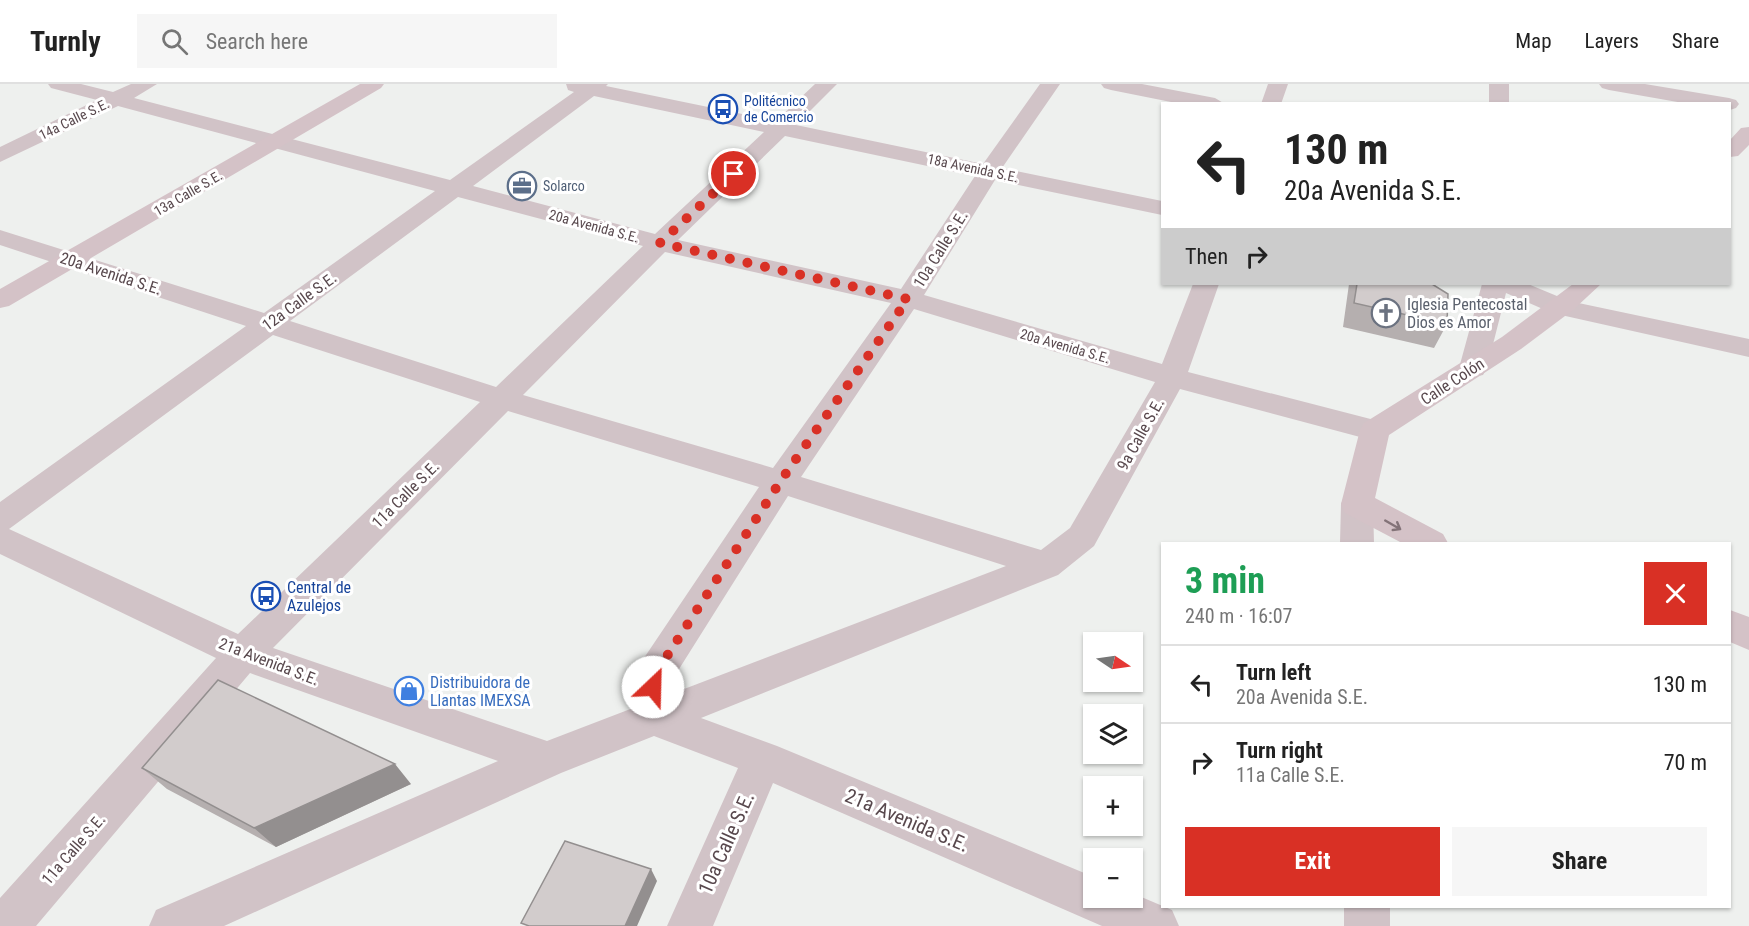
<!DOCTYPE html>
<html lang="en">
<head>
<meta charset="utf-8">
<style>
	body { margin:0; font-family:"Roboto Condensed",sans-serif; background:#f6f6f6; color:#222; height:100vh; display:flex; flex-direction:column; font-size:22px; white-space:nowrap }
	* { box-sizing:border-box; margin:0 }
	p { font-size:20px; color:#767676 }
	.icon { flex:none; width:33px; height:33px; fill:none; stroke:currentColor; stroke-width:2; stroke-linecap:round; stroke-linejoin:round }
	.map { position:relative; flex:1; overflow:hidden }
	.sheet { position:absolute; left:1161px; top:458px; width:570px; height:366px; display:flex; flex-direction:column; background:#fff; border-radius:0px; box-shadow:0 2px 4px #0004 }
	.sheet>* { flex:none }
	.hud { position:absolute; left:1161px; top:18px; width:570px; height:183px; border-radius:0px; box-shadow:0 2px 4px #0004; background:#fff; color:#222; overflow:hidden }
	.needle { width:39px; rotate:103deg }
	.fabs { position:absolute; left:1083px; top:548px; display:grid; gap:12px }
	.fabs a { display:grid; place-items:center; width:60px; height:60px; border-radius:0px; background:#fff; box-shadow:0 2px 4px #0004; font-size:30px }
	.pin { position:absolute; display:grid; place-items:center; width:51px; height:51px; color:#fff; margin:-26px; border:3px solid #fff; border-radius:50%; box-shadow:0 2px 6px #0007 }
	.me { position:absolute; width:66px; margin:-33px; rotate:24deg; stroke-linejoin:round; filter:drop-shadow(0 0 4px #0008) }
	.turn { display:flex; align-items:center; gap:21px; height:126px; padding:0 24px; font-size:27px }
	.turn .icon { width:78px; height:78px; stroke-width:2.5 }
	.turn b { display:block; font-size:42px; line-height:51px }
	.then { display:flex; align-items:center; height:57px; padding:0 24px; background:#0003; gap:12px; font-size:22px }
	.round { display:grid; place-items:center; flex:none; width:63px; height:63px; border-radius:0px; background:#f6f6f6 }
	.head { display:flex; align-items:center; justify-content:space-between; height:102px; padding:0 24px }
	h1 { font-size:36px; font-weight:700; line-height:45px; color:#1e9e55 }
	.primary-button { display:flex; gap:12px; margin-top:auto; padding:12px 24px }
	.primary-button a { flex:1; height:69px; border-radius:0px; background:#d93025; color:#fff; font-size:24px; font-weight:700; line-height:69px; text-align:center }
	.primary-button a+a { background:#f6f6f6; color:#222 }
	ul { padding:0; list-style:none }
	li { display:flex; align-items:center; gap:18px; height:78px; padding:0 24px; border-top:2px solid #e0e0e0 }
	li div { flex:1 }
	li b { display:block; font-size:22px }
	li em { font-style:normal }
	header { display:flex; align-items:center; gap:36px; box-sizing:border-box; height:84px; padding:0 30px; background:#fff; border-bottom:2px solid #e0e0e0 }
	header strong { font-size:28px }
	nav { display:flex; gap:33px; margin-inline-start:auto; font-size:21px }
	.search { width:420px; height:54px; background:#f6f6f6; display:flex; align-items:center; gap:15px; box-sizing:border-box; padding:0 21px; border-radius:0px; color:#767676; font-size:22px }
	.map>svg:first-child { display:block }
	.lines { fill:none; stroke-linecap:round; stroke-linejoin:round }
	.street { fill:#d1c3c7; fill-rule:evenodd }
	.secondary { fill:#d4c2c7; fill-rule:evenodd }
	.wall { fill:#b5afaf }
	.shaded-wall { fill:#938f8f }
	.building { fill:#d2cccc; stroke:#938f8f; stroke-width:1.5 }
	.oneway { stroke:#837378 }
	.route { stroke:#d93025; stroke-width:10; stroke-dasharray:0 18 }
	.labels { text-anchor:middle; stroke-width:6; stroke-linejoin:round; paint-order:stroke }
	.far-transit-label { font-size:14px; fill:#164399; stroke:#fff; text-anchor:start }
	.far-street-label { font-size:14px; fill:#58484d; stroke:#fff }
	.far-service-label { font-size:14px; fill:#4e5e75; stroke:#fff; text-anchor:start }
	.street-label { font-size:16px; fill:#58484d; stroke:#fff }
	.worship-label { font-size:16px; fill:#5b616d; stroke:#fff; text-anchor:start }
	.transit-label { font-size:16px; fill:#164399; stroke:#fff; text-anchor:start }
	.shop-label { font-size:16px; fill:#366cbe; stroke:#fff; text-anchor:start }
	.near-street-label { font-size:20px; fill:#58484d; stroke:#fff }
</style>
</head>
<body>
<header>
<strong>Turnly</strong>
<div class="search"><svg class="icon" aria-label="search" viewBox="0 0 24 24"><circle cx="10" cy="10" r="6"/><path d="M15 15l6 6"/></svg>Search here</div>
<nav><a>Map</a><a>Layers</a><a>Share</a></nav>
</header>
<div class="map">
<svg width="1749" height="842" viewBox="0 0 1749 842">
	<rect width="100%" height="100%" fill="#eef0ee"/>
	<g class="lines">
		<path class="street" d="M48,0H81L113,8L131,0H157L134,14L450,96L574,8L568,6L566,0H608L606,2L776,37L815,0H837L796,41L983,80L1040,0H1060L1002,84L1162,117V131L995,96L924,211L1162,280L1193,200H1219L1188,288L1386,339L1390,346L1386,353L1375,357L1180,305L1094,462L1058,491L701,634L777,662L1094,793V813H1132V809L1172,826L1179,842H1102L773,699L713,842H667L738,684L654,652L561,689L224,842H149L156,826L498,677L250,589L36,842H0V814L216,574L0,470V418L246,242L0,161V146L264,229L435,107L118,22L0,78V63L97,16L51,4ZM594,12L764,48L655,150L473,102ZM785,52L975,92L901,205L678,156ZM458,113L643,162L496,303L290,237ZM665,168L891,219L773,384L523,311ZM914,225L1155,298L1070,444L1041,466L801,393ZM273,251L480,318L238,550L9,445ZM508,327L759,403L642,577L630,617L633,624L547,657L273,564ZM788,412L1006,482L671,610L674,593Z
			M1101,0H1142L1215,14L1225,20H1181L1111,6L1104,4Z
			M1268,0H1288L1281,20H1261Z
			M1489,0H1509V20H1489Z
			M1599,0H1645L1729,14L1736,16L1739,20L1736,24L1730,26V20H1689L1609,6L1602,4Z
			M1482,200H1528L1569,217L1749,255V273L1552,229L1506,209L1487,284L1483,291L1473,293L1463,291L1459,284Z
			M1357,408L1369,411L1373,420L1374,459H1340L1341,420L1345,411Z
			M1344,822H1390V842H1344Z"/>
		<path class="secondary" d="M360,0H384L381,4L9,222L0,224V205Z
			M1749,43V61L1738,72L1730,73V56L1741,44Z
			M1573,200H1601L1573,226L1521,265L1389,351L1375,414L1443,450L1448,459H1402L1345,429L1341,420L1360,346L1364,339L1502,253Z
			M1730,526L1749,533V566L1730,558Z"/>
	</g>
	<path class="wall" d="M1349,200H1432L1447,240L1434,264L1343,243Z
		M142,684L411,700L276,763L167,705Z"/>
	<path class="shaded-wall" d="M395,680L411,700L276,763L254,744Z
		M651,785L657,797L637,842H625Z"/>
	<path class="building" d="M1357,200H1432L1448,210L1447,240L1354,219Z
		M218,596L395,680L254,744L142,684Z
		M565,757L651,785L625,842H529L521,839Z"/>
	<defs><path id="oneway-shaft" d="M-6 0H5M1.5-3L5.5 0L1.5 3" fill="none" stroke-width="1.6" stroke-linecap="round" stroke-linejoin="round" transform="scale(1.5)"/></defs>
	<use class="oneway" href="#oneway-shaft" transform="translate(1393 441) rotate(30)"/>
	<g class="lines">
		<path class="route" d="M653,603L656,589L780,398L908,215L660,159L734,90"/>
	</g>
	<defs>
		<g id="bus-ring" transform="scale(1.5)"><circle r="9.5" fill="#fff" stroke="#1a4fb4" stroke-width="1.5"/><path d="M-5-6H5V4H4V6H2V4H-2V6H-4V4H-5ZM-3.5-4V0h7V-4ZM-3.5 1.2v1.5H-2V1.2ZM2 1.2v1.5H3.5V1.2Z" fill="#1a4fb4"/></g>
		<g id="office-ring" transform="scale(1.5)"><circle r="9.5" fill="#fff" stroke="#5c6f8a" stroke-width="1.5"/><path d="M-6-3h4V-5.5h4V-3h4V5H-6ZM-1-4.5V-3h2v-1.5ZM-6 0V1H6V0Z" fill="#5c6f8a"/></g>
		<g id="church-ring" transform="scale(1.5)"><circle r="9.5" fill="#fff" stroke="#6b7280" stroke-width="1.5"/><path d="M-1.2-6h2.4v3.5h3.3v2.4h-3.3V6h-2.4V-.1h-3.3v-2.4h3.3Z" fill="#6b7280"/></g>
		<g id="shop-ring" transform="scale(1.5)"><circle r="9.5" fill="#fff" stroke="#3f7fe0" stroke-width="1.5"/><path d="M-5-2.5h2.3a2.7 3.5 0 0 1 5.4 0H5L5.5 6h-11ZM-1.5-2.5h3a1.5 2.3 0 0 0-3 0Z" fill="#3f7fe0"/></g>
	</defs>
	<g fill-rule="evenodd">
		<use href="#bus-ring" x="723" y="25"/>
		<use href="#office-ring" x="522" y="102"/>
		<use href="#church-ring" x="1386" y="229"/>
		<use href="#bus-ring" x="266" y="512"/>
		<use href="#shop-ring" x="409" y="607"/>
	</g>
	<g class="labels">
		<g class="far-transit-label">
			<text x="744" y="22">Politécnico<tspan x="744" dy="16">de Comercio</tspan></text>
		</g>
		<g class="far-street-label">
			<text transform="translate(74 35) rotate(-26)" y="5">14a Calle S.E.</text>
			<text transform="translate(973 84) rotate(12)" y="5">18a Avenida S.E.</text>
			<text transform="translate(188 109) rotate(-30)" y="5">13a Calle S.E.</text>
			<text transform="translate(594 142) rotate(15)" y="5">20a Avenida S.E.</text>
			<text transform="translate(1065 262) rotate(16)" y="5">20a Avenida S.E.</text>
		</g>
		<g class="far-service-label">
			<text x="543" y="107">Solarco</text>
		</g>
		<g class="street-label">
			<text transform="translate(940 165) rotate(-58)" y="6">10a Calle S.E.</text>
			<text transform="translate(111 189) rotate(18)" y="6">20a Avenida S.E.</text>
			<text transform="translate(299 217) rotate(-36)" y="6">12a Calle S.E.</text>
			<text transform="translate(1452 297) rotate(-33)" y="6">Calle Colón</text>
			<text transform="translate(1140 350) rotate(-61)" y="6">9a Calle S.E.</text>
			<text transform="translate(405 410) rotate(-45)" y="6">11a Calle S.E.</text>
			<text transform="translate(269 577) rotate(21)" y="6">21a Avenida S.E.</text>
			<text transform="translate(73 765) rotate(-49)" y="6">11a Calle S.E.</text>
		</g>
		<g class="worship-label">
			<text x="1407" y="226">Iglesia Pentecostal<tspan x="1407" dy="18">Dios es Amor</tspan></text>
		</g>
		<g class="transit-label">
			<text x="287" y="509">Central de<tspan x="287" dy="18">Azulejos</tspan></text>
		</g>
		<g class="shop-label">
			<text x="430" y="604">Distribuidora de<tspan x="430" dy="18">Llantas IMEXSA</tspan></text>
		</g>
		<g class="near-street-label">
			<text transform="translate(907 736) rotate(23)" y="7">21a Avenida S.E.</text>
			<text transform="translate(726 759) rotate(-66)" y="7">10a Calle S.E.</text>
		</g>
	</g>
</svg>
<div class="fabs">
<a><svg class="needle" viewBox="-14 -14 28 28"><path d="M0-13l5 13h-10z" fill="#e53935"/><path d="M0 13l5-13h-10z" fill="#767676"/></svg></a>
<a><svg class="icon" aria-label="layers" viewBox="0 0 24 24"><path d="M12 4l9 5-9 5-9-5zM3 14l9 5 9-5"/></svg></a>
<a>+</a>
<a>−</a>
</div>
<div class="pin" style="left:734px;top:90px;background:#d93025"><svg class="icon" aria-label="arrive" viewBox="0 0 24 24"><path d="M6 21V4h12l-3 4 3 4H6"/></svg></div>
<svg class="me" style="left:653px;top:603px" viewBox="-20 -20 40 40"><circle r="19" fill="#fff"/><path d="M0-13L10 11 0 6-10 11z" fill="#d93025"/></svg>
<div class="hud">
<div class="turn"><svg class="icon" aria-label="left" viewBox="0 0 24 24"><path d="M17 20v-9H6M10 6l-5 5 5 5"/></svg><div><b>130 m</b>20a Avenida S.E.</div></div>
<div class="then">Then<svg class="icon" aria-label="right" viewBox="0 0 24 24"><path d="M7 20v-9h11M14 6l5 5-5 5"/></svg></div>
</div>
<section class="sheet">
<div class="head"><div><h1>3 min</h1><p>240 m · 16:07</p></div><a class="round" style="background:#d93025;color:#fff"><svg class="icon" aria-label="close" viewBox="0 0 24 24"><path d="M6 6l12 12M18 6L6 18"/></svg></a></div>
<ul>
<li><svg class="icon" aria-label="left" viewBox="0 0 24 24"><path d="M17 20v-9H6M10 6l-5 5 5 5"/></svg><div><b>Turn left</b><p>20a Avenida S.E.</p></div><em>130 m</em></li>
<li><svg class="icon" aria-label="right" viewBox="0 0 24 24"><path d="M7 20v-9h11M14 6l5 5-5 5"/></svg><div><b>Turn right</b><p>11a Calle S.E.</p></div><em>70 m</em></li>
</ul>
<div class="primary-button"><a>Exit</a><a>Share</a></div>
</section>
</div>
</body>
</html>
